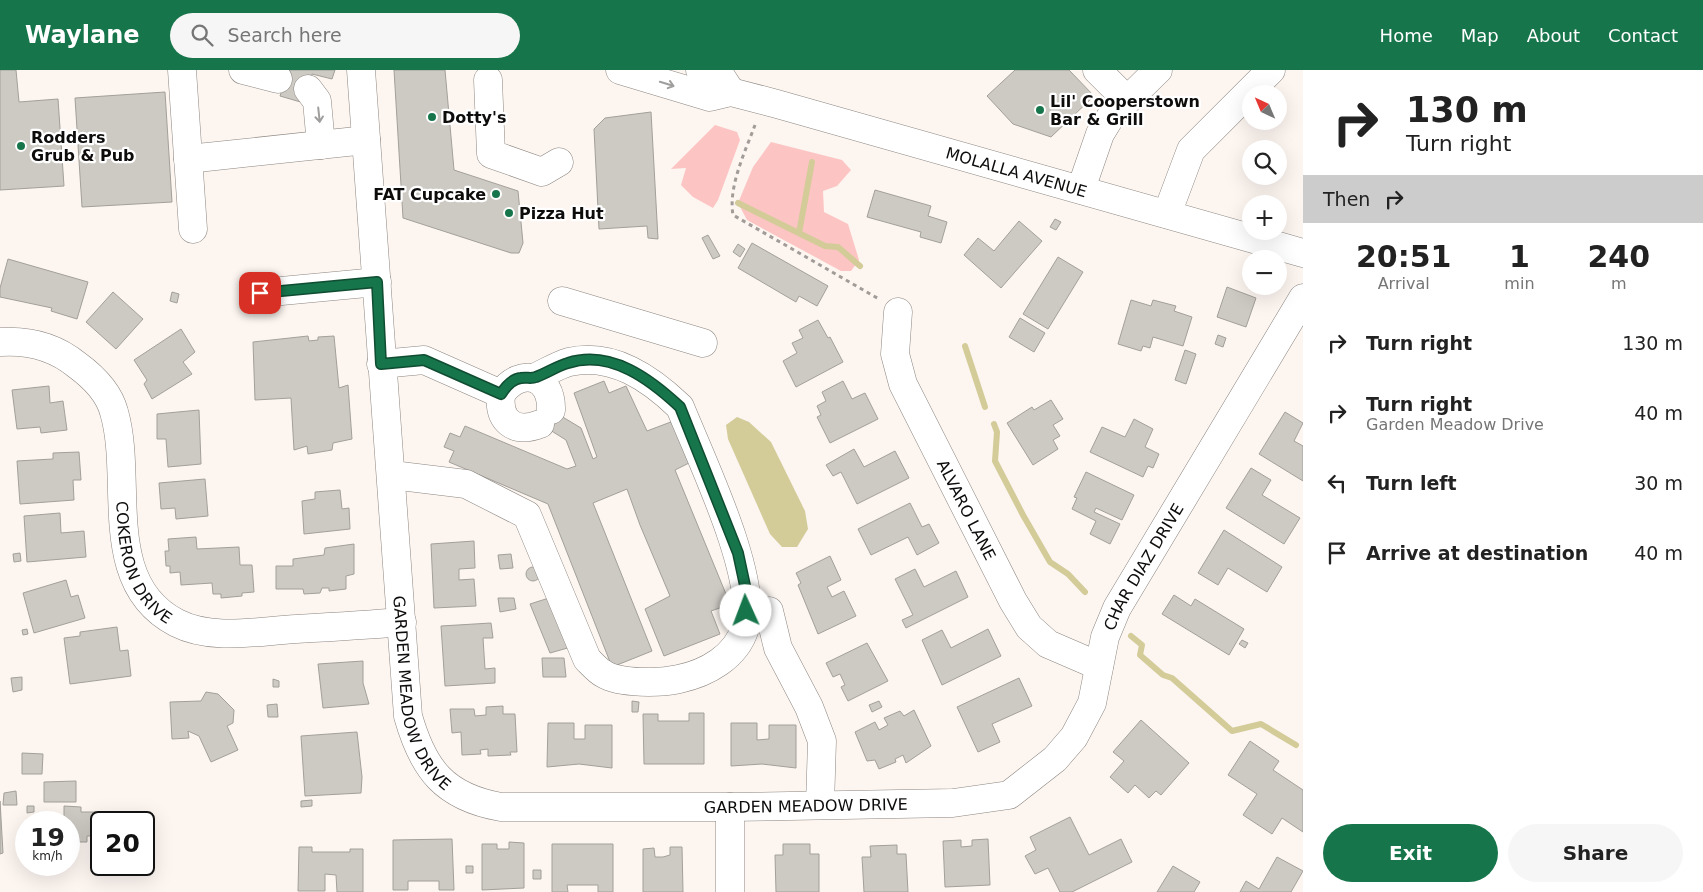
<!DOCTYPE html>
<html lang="en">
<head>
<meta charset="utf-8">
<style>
	body { margin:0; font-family:"DejaVu Sans",sans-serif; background:#f6f6f6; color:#222; height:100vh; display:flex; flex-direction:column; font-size:19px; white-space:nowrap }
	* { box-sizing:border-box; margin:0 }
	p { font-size:16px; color:#767676 }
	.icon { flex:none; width:28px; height:28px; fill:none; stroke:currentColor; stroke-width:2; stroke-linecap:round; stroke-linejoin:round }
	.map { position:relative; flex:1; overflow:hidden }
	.panel { display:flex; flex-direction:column; background:#fff; width:400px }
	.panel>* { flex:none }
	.hud { background:#fff; color:#222; overflow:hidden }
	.needle { width:32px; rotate:316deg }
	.tools { position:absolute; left:1242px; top:15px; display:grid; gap:10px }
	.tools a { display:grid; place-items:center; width:45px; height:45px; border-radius:50%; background:#fff; box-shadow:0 5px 20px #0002; font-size:25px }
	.speed { position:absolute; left:15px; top:741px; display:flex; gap:10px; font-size:25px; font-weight:700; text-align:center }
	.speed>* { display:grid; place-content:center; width:65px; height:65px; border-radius:50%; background:#fff; box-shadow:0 5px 20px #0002; line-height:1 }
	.speed small { font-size:12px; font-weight:400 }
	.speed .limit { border:2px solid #111; border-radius:8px; background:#fff; color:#111 }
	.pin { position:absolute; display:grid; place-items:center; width:42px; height:42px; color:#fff; margin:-21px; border-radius:10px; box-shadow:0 2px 8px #0006 }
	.me { position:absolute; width:55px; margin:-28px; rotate:358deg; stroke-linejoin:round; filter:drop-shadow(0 0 4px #0008) }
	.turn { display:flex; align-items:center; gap:18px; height:105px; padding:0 20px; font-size:22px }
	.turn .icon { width:65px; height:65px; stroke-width:2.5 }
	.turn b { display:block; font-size:35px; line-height:42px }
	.then { display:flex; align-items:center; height:48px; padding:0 20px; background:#0003; gap:10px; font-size:19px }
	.eta { display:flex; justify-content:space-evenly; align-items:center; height:85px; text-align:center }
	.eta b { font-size:30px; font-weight:600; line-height:35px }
	.action { display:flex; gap:10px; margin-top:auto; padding:10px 20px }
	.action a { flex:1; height:58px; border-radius:30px; background:#17754b; color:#fff; font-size:20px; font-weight:600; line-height:58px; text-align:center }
	.action a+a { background:#f6f6f6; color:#222 }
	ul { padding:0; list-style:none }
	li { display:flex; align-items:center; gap:15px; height:70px; padding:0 20px }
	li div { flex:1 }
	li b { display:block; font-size:19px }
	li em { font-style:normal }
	header { display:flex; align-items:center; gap:30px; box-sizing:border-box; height:70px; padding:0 25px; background:#17754b; color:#fff }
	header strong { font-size:24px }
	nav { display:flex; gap:28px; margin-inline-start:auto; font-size:18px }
	.search { width:350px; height:45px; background:#f6f6f6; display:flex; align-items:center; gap:12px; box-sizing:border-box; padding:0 18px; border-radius:28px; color:#767676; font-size:19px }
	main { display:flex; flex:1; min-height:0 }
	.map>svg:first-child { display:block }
	.green { fill:#fcc5c3 }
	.water { fill:#d3cb98 }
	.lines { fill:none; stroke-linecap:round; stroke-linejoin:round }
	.stream { stroke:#d3cb98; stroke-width:6 }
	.building { fill:#cdc9c3; stroke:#a3a09a }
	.minor-casing { stroke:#8c8681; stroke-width:29 }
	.major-casing { stroke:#8c8681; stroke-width:29 }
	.path { stroke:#a19c98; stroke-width:3; stroke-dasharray:4 4; stroke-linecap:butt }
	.minor { stroke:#fff; stroke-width:28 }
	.major { stroke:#fff; stroke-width:28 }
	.oneway { stroke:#9f9e9d }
	.route-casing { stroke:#0f4c31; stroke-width:12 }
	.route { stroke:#17754b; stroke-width:9 }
	.poi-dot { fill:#17754b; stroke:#fff; stroke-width:2 }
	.labels { text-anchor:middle; stroke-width:4.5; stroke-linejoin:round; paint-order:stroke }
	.poi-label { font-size:16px; font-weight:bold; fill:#0e0c0b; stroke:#fff; text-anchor:start }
	.street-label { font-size:16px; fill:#0e0c0b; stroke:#fff }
</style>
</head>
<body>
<header>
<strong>Waylane</strong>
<div class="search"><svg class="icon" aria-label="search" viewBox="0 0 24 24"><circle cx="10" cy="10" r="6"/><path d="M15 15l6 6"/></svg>Search here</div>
<nav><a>Home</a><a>Map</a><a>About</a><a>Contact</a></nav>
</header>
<main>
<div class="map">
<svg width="1303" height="822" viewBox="0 0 1303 822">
	<rect width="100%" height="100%" fill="#fcf5f0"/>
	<path class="green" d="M715,55L737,62L740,70L718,130L713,138L693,127L681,115L686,98L671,99Z
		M771,72L842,90L851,100L837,116L823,121L824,142L848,154L859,190L851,201H841L747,150L738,133L753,97Z"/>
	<path class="water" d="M737,347L749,352L771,372L805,441L808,459L797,477H782L770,464L728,369L726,355Z"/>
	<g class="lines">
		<path class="stream" d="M738,133L825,176L838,177L860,196
			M799,163L812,92
			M965,276L985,337
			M994,354L997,362L995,391L1023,445L1050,492L1068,504L1085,522
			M1131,566L1142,575L1140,585L1163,605L1172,608L1232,661L1261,654L1296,675"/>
	</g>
	<path class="building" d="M0,0H16L19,32L58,29L64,116L0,120Z
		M281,0H335L332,9L312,4L304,33L280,26L284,14Z
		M394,0H445L454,100L518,121L523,173L519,183H511L403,148Z
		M1015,0H1069L1094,26L1051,67L1013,54L987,26Z
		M165,22L172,132L82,137L75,28Z
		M651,42L658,169L648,168L647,156L599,159L594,59L605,48Z
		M875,120L931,136L928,146L947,152L941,173L920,167L921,162L867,147Z
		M1055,149L1061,152L1056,160L1050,157Z
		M1019,151L1042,171L1001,218L964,185L978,168L994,181Z
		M708,165L720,186L713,189L702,168Z
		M752,173L828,216L817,236L799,226L796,232L738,198Z
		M738,174L745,179L740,187L733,182Z
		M1058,187L1083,202L1048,259L1023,244Z
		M8,189L88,212L77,249L51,241L52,238L0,227V218Z
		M1227,217L1256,228L1246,257L1217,247Z
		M113,222L143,249L116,279L86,252Z
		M172,222L179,224L177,233L170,231Z
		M1131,230L1151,236L1153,230L1176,236L1174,241L1192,247L1183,276L1153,267L1150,278L1143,276L1141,281L1118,274Z
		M1020,248L1045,263L1034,282L1009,267Z
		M818,250L828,268L830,267L843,292L796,317L783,291L797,283L792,273L803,268L799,260Z
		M181,259L195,282L183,292L192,304L152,329L144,314L147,310L134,290Z
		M1218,265L1226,268L1223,277L1215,274Z
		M308,266L309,271L318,270V267L334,266L339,318L348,315L352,369L333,373L332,380L308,384L307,376L294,380L291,328L255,330L253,272Z
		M1185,280L1196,284L1186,314L1175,310Z
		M604,311L609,323L626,316L647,361L676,350L693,391L675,400L728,529V535L711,541L720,564L664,586L645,539L670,526L640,455L627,419L593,433L652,581L612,597L548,434L449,392L454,381L444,377L450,363L460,367L465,356L567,399L576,396L566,370L534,350L551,340L581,358L593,389L597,387L574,323Z
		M843,311L852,329L865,323L878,349L830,373L817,347L821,345L817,336L826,331L822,322Z
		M49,316L50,333L63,331L67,360L41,363L40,357L17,359L12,320Z
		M1051,330L1063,349L1053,355L1060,366L1053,370L1058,379L1033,395L1007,353L1032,337L1034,340Z
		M199,340L201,394L168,397L166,369H157V344Z
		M1285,342L1303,353L1294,371L1303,376V411L1259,384Z
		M1134,349L1153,359L1145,377L1159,384L1153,398L1148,396L1143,407L1090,382L1102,357L1125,367Z
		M854,379L864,397L895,381L909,408L857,434L841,402L833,406L826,395Z
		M79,382L81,410H73L74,430L20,434L17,391L53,389V383Z
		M1251,398L1271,410L1262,425L1300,448L1284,474L1226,438Z
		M1086,402L1134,425L1122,450L1096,438L1094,442L1120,454L1110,474L1090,464L1096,451L1072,439L1077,428L1074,427Z
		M205,409L208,446L176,449L175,438L161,439L159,413Z
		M340,420L342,439L349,438L350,459L304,464L302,431L315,429V422Z
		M910,433L922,457L929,454L939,473L917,485L908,467L871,485L858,459Z
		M60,443L61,463L84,461L86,487L27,492L24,446Z
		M1224,460L1282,497L1267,522L1228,498L1218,515L1198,503Z
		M196,467L197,479L239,477L240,495H252L254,522L242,523V526L221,528V524H213L212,513L181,515L180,502L170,503V496H166L165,481H169L168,469Z
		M474,471L475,498L459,499V510L474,509L476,536L434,538L431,474Z
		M354,474V504L346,506V519L329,521V518H322L320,523L304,524L303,519H276V496H293V489L324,485L325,478Z
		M20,483L21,491L14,492L13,484Z
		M511,484L513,498L500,499L498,485Z
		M830,486L841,510L827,517L832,527L844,521L856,546L818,564L798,515L801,513L796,503Z
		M526 504a7 7 0 1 1 14 0a7 7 0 1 1-14 0Z
		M915,499L924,517L956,501L968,527L906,558L902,550L913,545L895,509Z
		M66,510L71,527L78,525L85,548L34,563L23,523Z
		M1174,525L1191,536L1195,529L1244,559L1229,585L1162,544Z
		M552,527L571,577L550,583L530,534Z
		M498,528H514L516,539L500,542Z
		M491,553L493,568H483L485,599L495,598V613L445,616L441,556Z
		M117,557L120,581L128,580L131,606L70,614L64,568L80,566V562Z
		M27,559L28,564L23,565L22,560Z
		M988,559L1001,586L942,615L922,570L942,560L951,578Z
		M1242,570L1248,573L1245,578L1239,574Z
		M867,573L888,611L848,631L841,617L845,615L840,604L833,607L826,593Z
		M542,588H564L566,607H543Z
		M363,591V613L369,634L323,638L318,594Z
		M22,607V620L13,622L11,608Z
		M1019,608L1032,636L992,654L1000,672L978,682L957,637Z
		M273,609L279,611V617H273Z
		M206,622L218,624L234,640L233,653L227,656L238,680L211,692L199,666L188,661L189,668L172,669L170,632L201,631Z
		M632,631L639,632L638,642H632Z
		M879,631L882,637L872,642L869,635Z
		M277,634L278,647H268L267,635Z
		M503,636V644H515L517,682H510L511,685L488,686V679L480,680L481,684L462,685L461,662L452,663L450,639H474L475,646L486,645V637Z
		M914,640L931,676L906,693L903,685L895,689L896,692L879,699L875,690L867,691L855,662L875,652L879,660L888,655L884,648L900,641L904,646Z
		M689,643H704V694H644L643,644H658V651H689Z
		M1141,650L1189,693L1161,725L1156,721L1149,728L1135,715L1128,723L1110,707L1124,691L1113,682Z
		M548,653H574V669H585V655H612V698L579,694L547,697Z
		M731,653H757V670L769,669V655H796V698L762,694L731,696Z
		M357,662L362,707L361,723L305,726L301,666Z
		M1250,671L1279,691L1273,700L1303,720V762L1282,748L1272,764L1243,745L1257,724L1228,705Z
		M22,683L43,684L42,704H22Z
		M76,711V732H44V712Z
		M16,721L17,735H3L4,723Z
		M312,730V736L301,737V731Z
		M0,731L3,783L0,784Z
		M27,736H34V742L27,743Z
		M64,736L81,737V742H108V752H101V766H87V772H79V766H69V752H64Z
		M1070,747L1089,785L1121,769L1132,792L1072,822H1060L1048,798L1035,804L1025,786L1036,780L1030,767Z
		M452,769L454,820H439V811H408V820H393V770Z
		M988,769L990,815L945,817L943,771L961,770V777L972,776V770Z
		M509,772L524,773V818L482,820V774H497V779H509Z
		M552,774H613V822H598V815H567L568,822H552Z
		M783,774H810V784H819V822H776L775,785H783Z
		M897,775V784H906L908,822H864L862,787H871L870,776Z
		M299,777H312V782H350V779H363V822H337L336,805L325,804V821H298Z
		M670,777H682L683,822H643V779L654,778L655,787H663L670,785Z
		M1277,787L1303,801L1291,822H1240L1246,811L1259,819Z
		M466,796H473V803H466Z
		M1173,796L1200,812L1194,822H1157Z
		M533,800H541V809H533Z"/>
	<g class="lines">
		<g class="minor-casing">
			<g id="minor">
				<path d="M182,0L193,159"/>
				<path d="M243,0L278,9"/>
				<path id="s1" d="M361,0L408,646C423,699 444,727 501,737H730L953,733L1009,725L1055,689L1074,667L1092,633L1105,567L1117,538L1303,228"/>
				<path d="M1097,0L1127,30"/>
				<path d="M488,10L491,84L542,102L559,92"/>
				<path d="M308,19L317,31L321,75"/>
				<path d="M188,89L366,70"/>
				<path d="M1081,119L1100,64L1111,46L1158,0"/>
				<path d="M1167,144L1191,80L1271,0"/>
				<path d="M260,223L377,212"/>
				<path d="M562,231L703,273"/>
				<path id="s2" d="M898,242L895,284L903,314L1013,531L1029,557L1048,574L1099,596"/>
				<path id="s3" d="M0,272C29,270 54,276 77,295C92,306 109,323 114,342C134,410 99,513 177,553C212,571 259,561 296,559C332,557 367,555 402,552"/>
				<path d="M381,294L424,290L501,324C521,296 552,305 551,340"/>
				<path d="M501,324C498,351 514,364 540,354"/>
				<path d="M392,405L466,414L527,445L587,589C592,594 598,601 604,604C620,614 661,613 679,609C707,603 736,587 745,558C759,508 700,387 680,337C651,309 613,282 569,292C558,295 545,303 534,308"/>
				<path d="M769,541L778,578L809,637L822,671L820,735"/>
				<path d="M730,737V822"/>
			</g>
		</g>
		<g class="major-casing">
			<g id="major">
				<path id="s4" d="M620,0L710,27L731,22L777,34L1303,183"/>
				<path d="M700,0L720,5L731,22"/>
			</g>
		</g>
		<path class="path" d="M755,55C745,82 728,117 733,145L879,229"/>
		<use href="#minor" class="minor"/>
		<use href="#major" class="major"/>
	</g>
	<defs><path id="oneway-shaft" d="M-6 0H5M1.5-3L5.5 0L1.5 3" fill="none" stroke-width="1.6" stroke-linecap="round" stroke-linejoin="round" transform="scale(1.25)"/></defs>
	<g class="oneway">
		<use href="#oneway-shaft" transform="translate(667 14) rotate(17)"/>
		<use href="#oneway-shaft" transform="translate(319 45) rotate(84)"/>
	</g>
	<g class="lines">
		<g class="route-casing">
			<path id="route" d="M260,223L377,212L381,294L424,290L501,324C506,316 512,309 521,308C527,307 531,309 536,307C547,303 557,296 568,293C611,279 651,310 680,337L738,483L747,525L746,541"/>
		</g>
		<use href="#route" class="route"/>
	</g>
	<g class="poi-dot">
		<circle cx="1040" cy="40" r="5"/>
		<circle cx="432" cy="47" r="5"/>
		<circle cx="21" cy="76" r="5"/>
		<circle cx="496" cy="124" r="5"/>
		<circle cx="509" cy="143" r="5"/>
	</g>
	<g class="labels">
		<g class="poi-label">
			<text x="1050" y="37">Lil' Cooperstown<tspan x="1050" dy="18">Bar &amp; Grill</tspan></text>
			<text x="442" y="53">Dotty's</text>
			<text x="31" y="73">Rodders<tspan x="31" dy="18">Grub &amp; Pub</tspan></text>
			<text x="486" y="130" text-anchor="end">FAT Cupcake</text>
			<text x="519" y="149">Pizza Hut</text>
		</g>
		<g class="street-label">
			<text dy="6" stroke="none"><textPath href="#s4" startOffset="412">MOLALLA AVENUE</textPath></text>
			<text dy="6" stroke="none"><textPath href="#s2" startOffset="214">ALVARO LANE</textPath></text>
			<text dy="6" stroke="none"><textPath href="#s3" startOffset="300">COKERON DRIVE</textPath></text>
			<text dy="6" stroke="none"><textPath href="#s1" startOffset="1569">CHAR DIAZ DRIVE</textPath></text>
			<text dy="6" stroke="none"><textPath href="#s1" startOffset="629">GARDEN MEADOW DRIVE</textPath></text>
			<text dy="6" stroke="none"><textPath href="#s1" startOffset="1092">GARDEN MEADOW DRIVE</textPath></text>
		</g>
	</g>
</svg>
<div class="tools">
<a><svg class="needle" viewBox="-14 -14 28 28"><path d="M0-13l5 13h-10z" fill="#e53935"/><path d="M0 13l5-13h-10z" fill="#767676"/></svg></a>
<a><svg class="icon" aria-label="search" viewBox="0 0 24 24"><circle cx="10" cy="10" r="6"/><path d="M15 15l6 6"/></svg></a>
<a>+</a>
<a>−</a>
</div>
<div class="speed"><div>19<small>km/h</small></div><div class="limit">20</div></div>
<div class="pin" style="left:260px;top:223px;background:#d93025"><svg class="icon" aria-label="arrive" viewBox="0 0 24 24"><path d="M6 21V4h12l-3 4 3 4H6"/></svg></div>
<svg class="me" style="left:746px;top:541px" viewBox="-20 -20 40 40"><circle r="19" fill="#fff"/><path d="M0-13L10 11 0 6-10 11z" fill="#17754b"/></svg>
</div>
<section class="panel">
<div class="hud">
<div class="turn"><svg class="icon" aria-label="right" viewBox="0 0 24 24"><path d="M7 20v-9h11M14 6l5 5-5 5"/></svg><div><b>130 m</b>Turn right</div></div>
<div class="then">Then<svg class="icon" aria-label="right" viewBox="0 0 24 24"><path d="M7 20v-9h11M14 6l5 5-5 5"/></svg></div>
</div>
<div class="eta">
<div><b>20:51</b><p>Arrival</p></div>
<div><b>1</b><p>min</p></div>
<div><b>240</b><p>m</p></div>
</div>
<ul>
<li><svg class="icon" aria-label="right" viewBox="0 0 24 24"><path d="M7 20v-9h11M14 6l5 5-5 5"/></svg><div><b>Turn right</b></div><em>130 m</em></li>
<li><svg class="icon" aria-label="right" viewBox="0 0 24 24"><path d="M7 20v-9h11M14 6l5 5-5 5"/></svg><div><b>Turn right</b><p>Garden Meadow Drive</p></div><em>40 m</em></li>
<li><svg class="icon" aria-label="left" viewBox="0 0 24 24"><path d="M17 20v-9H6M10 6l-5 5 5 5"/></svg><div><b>Turn left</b></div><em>30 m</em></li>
<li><svg class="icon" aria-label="arrive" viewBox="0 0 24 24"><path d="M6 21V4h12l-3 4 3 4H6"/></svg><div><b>Arrive at destination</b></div><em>40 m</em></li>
</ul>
<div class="action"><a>Exit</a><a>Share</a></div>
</section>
</main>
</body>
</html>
